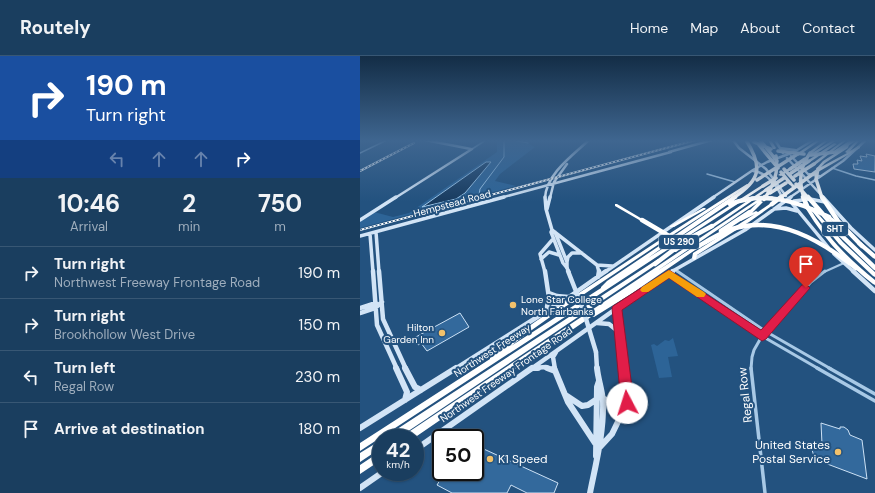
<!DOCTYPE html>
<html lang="en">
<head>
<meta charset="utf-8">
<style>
	body { margin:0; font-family:"DM Sans",sans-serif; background:#274968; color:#f1f3f6; height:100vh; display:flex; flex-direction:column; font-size:15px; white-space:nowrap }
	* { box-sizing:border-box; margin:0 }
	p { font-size:13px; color:#9faebd }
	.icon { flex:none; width:22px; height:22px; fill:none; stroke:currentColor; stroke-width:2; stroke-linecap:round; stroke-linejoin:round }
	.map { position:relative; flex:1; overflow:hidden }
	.details { display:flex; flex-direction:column; background:#1a3e5f; width:360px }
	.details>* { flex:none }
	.banner { background:#1a4fa0; color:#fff; overflow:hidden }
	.speed { position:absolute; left:12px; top:373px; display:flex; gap:8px; font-size:20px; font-weight:700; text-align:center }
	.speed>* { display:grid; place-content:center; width:52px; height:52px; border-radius:50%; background:#1a3e5f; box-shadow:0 1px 3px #0004,0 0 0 1px #385774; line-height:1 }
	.speed small { font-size:10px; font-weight:400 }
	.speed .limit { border:2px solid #111; border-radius:6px; background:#fff; color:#111 }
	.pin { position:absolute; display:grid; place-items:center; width:34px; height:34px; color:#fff; margin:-41px -17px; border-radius:50% 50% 50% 0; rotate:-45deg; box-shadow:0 0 4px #0007 }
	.pin .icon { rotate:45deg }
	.me { position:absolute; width:44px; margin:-22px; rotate:355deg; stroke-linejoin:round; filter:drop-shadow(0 0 3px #0008) }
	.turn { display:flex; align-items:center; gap:14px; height:84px; padding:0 20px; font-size:18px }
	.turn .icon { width:52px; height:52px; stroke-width:2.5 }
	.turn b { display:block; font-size:28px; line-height:34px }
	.lanes { display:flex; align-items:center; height:38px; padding:0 20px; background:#0003; justify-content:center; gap:20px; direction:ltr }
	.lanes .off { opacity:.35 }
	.eta { display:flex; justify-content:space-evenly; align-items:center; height:68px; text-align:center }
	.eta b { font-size:24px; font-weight:700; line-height:28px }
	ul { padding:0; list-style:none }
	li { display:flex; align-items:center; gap:12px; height:52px; padding:0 20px; border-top:1px solid #385774 }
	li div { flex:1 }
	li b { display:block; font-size:15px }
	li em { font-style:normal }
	header { display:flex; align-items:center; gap:24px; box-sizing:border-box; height:56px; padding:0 20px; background:#1a3e5f; border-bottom:1px solid #385774 }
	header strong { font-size:19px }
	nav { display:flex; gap:22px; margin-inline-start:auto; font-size:14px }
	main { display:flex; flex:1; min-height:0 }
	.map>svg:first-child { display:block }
	.green { fill:#2d6497 }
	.water { fill:#183b5f; stroke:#9cc5e7 }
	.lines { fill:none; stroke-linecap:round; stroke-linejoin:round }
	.stream { stroke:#9cc5e7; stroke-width:1 }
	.building { fill:#33699c; stroke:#cce1f5 }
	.street-far3 { stroke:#a8c9e6; stroke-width:1.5 }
	.street-far2 { stroke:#a8c9e6; stroke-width:2 }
	.street-far1 { stroke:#a8c9e6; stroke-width:3 }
	.street { stroke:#a8c9e6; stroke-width:3.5 }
	.secondary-far3 { stroke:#d2e4f6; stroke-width:2.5 }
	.secondary-far2 { stroke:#d2e4f6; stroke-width:3.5 }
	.secondary-far1 { stroke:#d2e4f6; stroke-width:4.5 }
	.secondary { stroke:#d2e4f6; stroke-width:6 }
	.highway { fill:#fff; fill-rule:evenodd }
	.rail-casing { stroke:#fff; stroke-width:2 }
	.rail { stroke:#23527f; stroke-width:1; stroke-dasharray:2; stroke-linecap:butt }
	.secondary-bridge-far1 { stroke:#d2e4f6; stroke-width:3.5 }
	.secondary-bridge { stroke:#d2e4f6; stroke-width:4.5 }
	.highway-bridge-far1 { stroke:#fff; stroke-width:3.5 }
	.highway-bridge { stroke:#fff; stroke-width:4.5 }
	.route { fill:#e11d48; stroke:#92132f }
	.slow { fill:#f59e0b }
	.poi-dot { fill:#f2c16b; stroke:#23527f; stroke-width:1.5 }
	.labels { text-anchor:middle; stroke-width:4; stroke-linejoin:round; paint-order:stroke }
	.shield { fill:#23527f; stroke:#bdcbd9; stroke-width:1 }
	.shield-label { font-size:9px; font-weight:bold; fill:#fff }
	.street-label { font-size:10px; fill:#fff; stroke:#23527f }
	.poi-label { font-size:10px; fill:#fff; stroke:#23527f; text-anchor:start }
	.near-street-label { font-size:12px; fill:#fff; stroke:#23527f }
	.near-poi-label { font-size:12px; fill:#fff; stroke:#23527f; text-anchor:end }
</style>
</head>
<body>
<header>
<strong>Routely</strong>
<nav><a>Home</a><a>Map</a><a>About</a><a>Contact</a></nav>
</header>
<main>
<section class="details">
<div class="banner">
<div class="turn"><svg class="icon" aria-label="right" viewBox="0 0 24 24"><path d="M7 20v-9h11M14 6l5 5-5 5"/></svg><div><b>190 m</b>Turn right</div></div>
<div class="lanes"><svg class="icon off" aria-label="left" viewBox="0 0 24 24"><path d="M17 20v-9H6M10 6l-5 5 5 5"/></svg><svg class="icon off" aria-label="ahead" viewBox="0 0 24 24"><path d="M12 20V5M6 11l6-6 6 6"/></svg><svg class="icon off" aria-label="ahead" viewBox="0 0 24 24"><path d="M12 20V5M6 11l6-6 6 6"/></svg><svg class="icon" aria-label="right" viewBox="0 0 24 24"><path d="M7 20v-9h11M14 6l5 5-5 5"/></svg></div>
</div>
<div class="eta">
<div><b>10:46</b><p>Arrival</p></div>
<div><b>2</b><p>min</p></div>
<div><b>750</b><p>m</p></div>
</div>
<ul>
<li><svg class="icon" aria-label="right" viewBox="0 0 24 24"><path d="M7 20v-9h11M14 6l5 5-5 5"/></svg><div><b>Turn right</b><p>Northwest Freeway Frontage Road</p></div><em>190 m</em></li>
<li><svg class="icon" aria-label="right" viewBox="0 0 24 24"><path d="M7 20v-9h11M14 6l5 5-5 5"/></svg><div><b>Turn right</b><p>Brookhollow West Drive</p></div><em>150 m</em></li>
<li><svg class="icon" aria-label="left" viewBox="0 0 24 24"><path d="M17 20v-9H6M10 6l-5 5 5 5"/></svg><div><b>Turn left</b><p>Regal Row</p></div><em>230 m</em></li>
<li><svg class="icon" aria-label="arrive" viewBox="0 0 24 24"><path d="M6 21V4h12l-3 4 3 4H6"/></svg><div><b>Arrive at destination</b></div><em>180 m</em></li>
</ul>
</section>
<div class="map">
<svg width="515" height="437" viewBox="0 0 515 437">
	<rect width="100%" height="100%" fill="#23527f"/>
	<path class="green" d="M129,84H160L170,86L169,88L175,91L140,118L135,125L156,130L0,172V165L14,156L33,161L49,157L137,96V86Z
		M313,282L318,300L308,301L312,321L299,322L291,289L294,288L297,290L305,284L309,285Z"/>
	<path class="water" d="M126,106H131L105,137L96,143L62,151Z"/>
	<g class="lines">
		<path class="stream" d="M151,84L168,87
			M118,145L120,133L144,101V84"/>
	</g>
	<path class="building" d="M506,98L515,100V116L494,113L493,108H498L497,104L502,105L500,100L507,101Z
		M100,257L109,271L67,295L61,287L58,289L54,282Z
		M461,367L480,373V371H484L488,374L490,379L502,384L507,423L462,406V403L454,400L452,394V387L454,385L462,388Z
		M115,389L198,427L194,437H167L151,429L147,437H92L77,429L85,416H115Z"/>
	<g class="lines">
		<path class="street-far3" d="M112,93L126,84
			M0,97L27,84
			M472,112L496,120L515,124
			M347,118L375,126"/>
		<path class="street-far2" d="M315,214L318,216
			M464,216L484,207"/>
		<path class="street-far1" d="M317,215L405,275L471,313
			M310,218L402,280L459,313
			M391,313L392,301L394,294L402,280L451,226L465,215"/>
		<path class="street" d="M391,312L405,437
			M457,312L515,345
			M469,312L515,338"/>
		<path class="secondary-far3" d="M65,84L111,93
			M373,84L379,92L406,113L426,140
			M415,84L423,97
			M420,92L435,94
			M309,96L352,84
			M431,100L448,118L459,120
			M427,102L464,142
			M393,115C406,116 418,130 422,142
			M35,142L112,93
			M140,142L311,96
			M185,142C186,118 213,99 229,84
			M190,142L194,126L207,108
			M352,142L393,114L407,106L434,96L453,84
			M429,142L483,105L506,84"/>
		<path class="secondary-far2" d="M185,141L186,153L192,174L191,176L203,207L207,212
			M422,141V143
			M463,141L491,172L515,194
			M430,145L468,191
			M433,148L434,145L450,143L465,146
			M187,153L190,141
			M414,153L426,152L437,155
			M0,164L36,141
			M192,174L237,209L252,210
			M16,176L19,216
			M195,176L207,206V212
			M10,178L13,216
			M0,180L144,141
			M474,198L494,216
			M181,203L189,196L199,199
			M207,206L208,201L212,197H222
			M237,209L239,216
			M185,216L180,198L193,183
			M245,216L354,141
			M311,216L385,174L431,141"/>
		<path class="secondary-far1" d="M13,215L17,269L37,313
			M19,215L23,263L46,313
			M185,215L189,242L186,255
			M493,215L515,235
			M238,221L239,215
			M189,237L197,240L208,241
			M0,252L16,247
			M257,252L263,313
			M0,257L15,252L22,246
			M237,267L249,268L259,276
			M236,296L237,313
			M173,312L186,311L190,313
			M95,313L209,241L246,215
			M171,313L257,252L313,215
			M195,313L193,301L196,296"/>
		<path class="secondary" d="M36,312L47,336L45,344
			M45,312L55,331L61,334
			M173,312H178
			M187,312L195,315
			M194,312L208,346L235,387
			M207,340L222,350L228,349L237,343
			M243,342C252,349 258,346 267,341
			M0,372L96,312
			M240,391L252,378L267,347L263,312
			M55,394L172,312
			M236,400L237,331L239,325
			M0,432L23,416
			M230,437C236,407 244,376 243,345C242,333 238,323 237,312"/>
		<path class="highway" d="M408,84H411L416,92L415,93H413Z
			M457,84H461L438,100L435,99Z
			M466,84H469L452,97L473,84H477L452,100H450L449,99L451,98H449V96Z
			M484,84H487L455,109H453V107Z
			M497,84H500L490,95L498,90H500V92L458,116H456L455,115L457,114L456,113L463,105L485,91L486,88L489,89L488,92L465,107L461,111L487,97L485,96Z
			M474,87L477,88L450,106L447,105Z
			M429,112L432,113L421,120L418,119Z
			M429,126H431L435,130L434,131H432L428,127Z
			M387,128L390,129L308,182L193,259L169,276L151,290L241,232V231L247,225L314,180H316L318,181L288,202L402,129L405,130L0,395V387L130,303V302L131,300C160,274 193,254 225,233C279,198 332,162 387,128Z
			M405,133H406L408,134L351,173H347V172Z
			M403,140H405L406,141L401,145L403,146L392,157L396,155L398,156L411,147H413V149L389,166L337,199L336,203L334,204L332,202L333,197L395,158L381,165H379L378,164L391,157L388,156L397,147L297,215L337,189H339L341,190L271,238L234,261H231L54,382H43L44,379Z
			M255,148H257L284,164L283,165H281L255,150Z
			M450,151H452L483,186L515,216V221L513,220L479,188L451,154C468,182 490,204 515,224V229L513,228C486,207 464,183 446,153Z
			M343,152H345L346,153L314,171H310V170Z
			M468,160H470L485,171V173H481L468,162Z
			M332,181H336V182L316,196H312V194Z
			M497,186H501L515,198V203L513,202L497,188Z
			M298,203L300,204V206L38,382H27L28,379Z
			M21,384V392L0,406V397Z
			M21,395V404L0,418V409Z"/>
		<g class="rail-casing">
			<path id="rail" d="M0,115L54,87
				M0,174L336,84"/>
		</g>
		<use href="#rail" class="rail"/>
		<path class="secondary-bridge-far1" d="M207,212L209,216"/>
		<path class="secondary-bridge" d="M208,215L223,253L236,296"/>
		<path class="highway-bridge-far1" d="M400,84L417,105
			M394,86L411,93
			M399,89L418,112
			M418,95L444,98
			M451,99L475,96L494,84
			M424,113L434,124
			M430,113L445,103
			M458,113L456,123L462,142
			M421,116L430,127
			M431,117L449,105
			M435,120L454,108
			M397,124L436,99
			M436,128L448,142
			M403,130L416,122
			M406,134L424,122
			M410,137L426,127
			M373,142C401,124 403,111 386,84
			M392,142H412
			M405,142C414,129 419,116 416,100
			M420,142L457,115
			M444,142C438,126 440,111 450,97"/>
		<path class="highway-bridge" d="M443,141L448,152
			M448,141L482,180L515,212
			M462,141L478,165L502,190
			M404,143L405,141
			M370,148C405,135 437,145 469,161
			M412,148L421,141
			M282,164L321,187L352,170
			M361,175L390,156
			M316,181L375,141
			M339,190C349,184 360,177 372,173C418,159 460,184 496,212
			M295,208L316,192L317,189L314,185"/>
	</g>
	<linearGradient id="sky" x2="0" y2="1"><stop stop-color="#132d46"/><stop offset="0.58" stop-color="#3f6690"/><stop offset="1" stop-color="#3f6690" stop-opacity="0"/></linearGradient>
	<rect width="515" height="146" fill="url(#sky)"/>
	<path class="route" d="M309,214L401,274L442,229L446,228L450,232L406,283L402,285L309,222L262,254L274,347L272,351L267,353L263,351L261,347L252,252L253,250Z"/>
	<path class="slow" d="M309,214L344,236L346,238L344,241H337L309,222L288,236H282L280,234L282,231Z"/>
	<g class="poi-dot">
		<circle cx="153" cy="249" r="4"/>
		<circle cx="82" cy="277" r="4"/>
		<circle cx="478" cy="396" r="4"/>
		<circle cx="130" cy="403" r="4"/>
	</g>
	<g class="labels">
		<g class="shield">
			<rect x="462" y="166" width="26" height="14" rx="3"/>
			<rect x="299" y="179" width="40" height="14" rx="3"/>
		</g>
		<g class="shield-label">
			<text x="475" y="176">SHT</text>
			<text x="319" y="189">US 290</text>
		</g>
		<g class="street-label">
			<text transform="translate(92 147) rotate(-15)" y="4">Hempstead Road</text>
			<text transform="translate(132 294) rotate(-33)" y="4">Northwest Freeway</text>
			<text transform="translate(146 318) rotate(-35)" y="4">Northwest Freeway Frontage Road</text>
		</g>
		<g class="poi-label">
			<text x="161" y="247">Lone Star College<tspan x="161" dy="12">North Fairbanks</tspan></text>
			<text x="74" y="275" text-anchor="end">Hilton<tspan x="74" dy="12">Garden Inn</tspan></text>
		</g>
		<g class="near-street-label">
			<text transform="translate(385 339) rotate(-96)" y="4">Regal Row</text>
		</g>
		<g class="near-poi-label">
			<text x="470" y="393">United States<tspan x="470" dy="14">Postal Service</tspan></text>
			<text x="138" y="407" text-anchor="start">K1 Speed</text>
		</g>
	</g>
</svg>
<div class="speed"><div>42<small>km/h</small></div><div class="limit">50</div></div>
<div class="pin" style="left:446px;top:232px;background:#d93025"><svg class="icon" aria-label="arrive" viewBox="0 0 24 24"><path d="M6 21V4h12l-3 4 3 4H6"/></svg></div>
<svg class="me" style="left:267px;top:347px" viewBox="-20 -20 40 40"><circle r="19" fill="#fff"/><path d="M0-13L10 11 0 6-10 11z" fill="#e11d48"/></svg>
</div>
</main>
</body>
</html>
